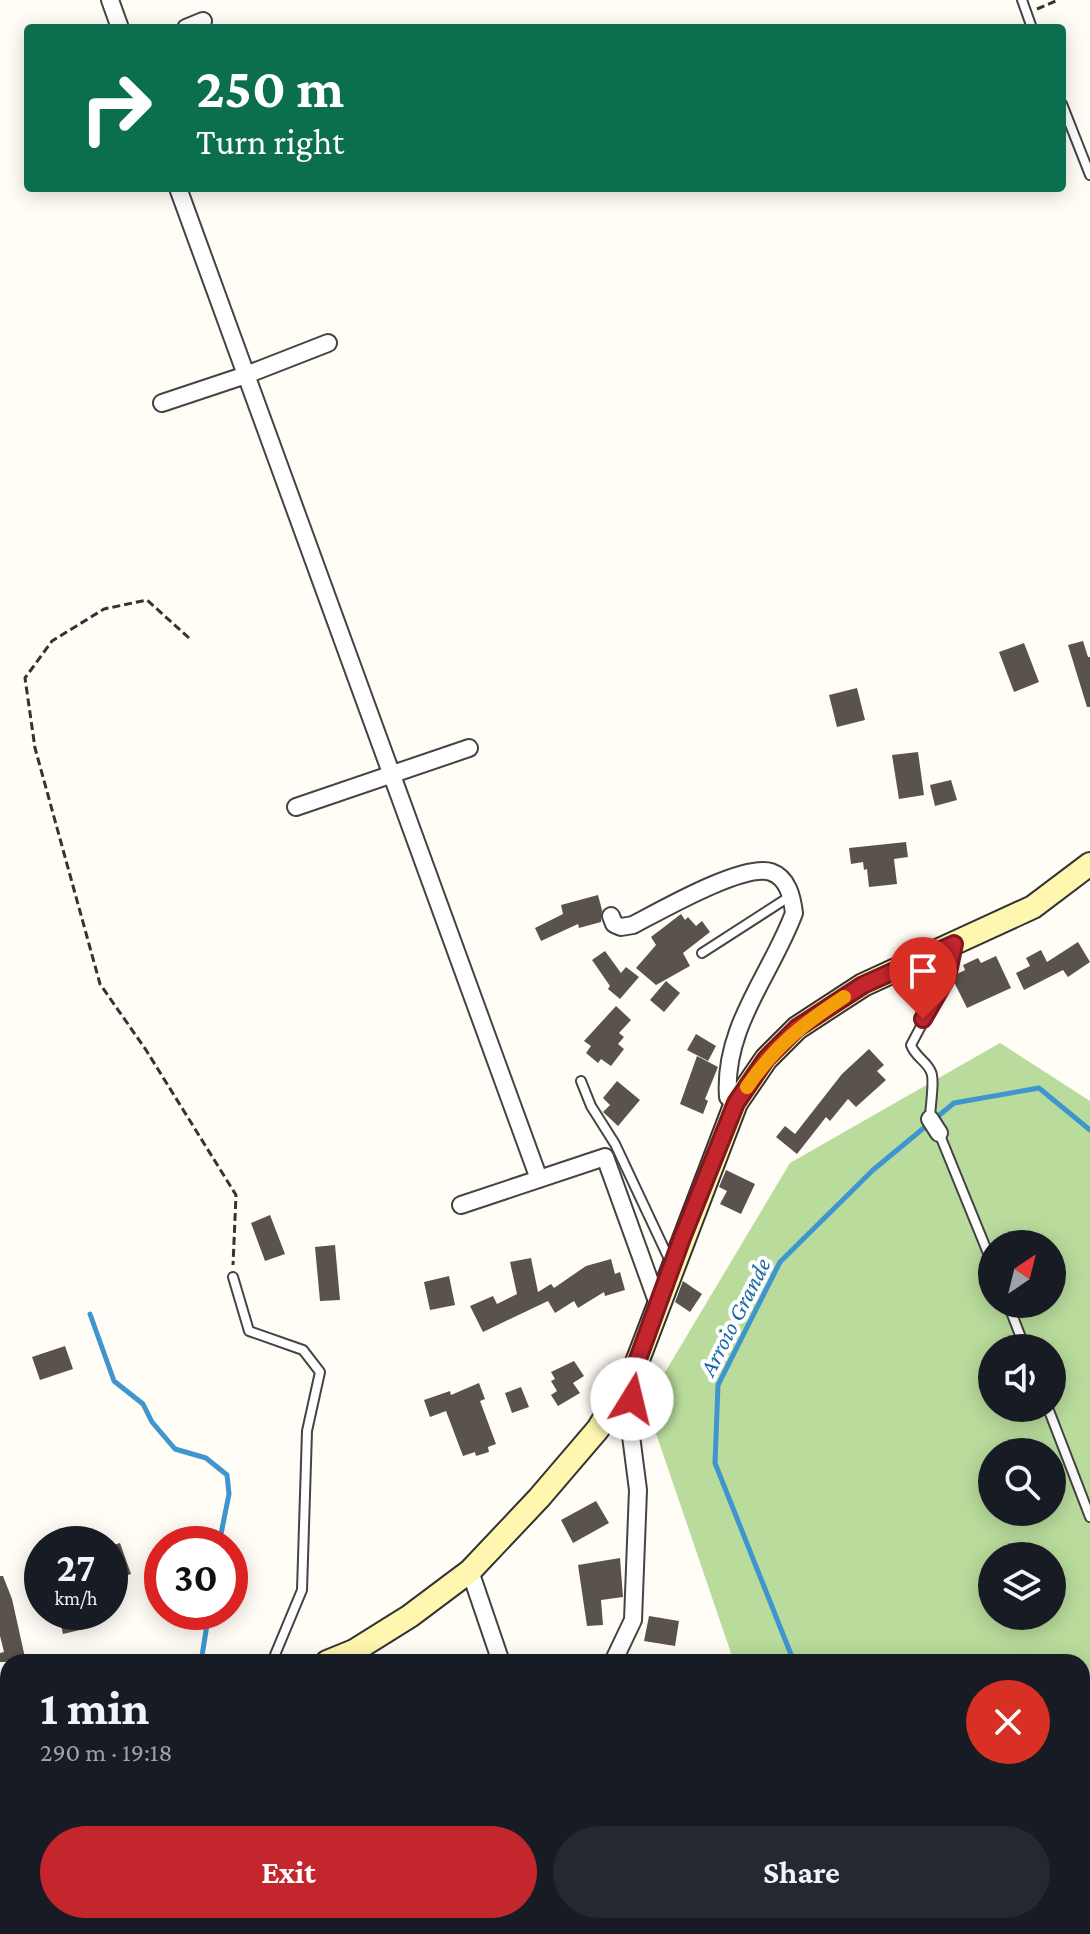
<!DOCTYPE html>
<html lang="en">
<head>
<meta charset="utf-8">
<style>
	body { margin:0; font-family:"Crimson Pro",serif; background:#242831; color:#f1f3f6; height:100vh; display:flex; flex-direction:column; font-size:30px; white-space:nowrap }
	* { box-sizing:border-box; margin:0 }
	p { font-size:26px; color:#9ea1a6 }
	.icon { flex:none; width:44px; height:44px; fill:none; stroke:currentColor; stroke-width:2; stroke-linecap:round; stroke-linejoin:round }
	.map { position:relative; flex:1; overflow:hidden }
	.details { position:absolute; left:0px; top:1654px; width:1090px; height:280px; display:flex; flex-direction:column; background:#171b24; border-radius:24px 24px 0 0; box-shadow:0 4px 20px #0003 }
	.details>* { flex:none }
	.top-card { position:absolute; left:24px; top:24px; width:1042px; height:168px; border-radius:8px; box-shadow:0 4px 20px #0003; background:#0b6e4f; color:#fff; overflow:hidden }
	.needle { width:52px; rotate:35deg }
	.controls { position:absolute; left:978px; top:1230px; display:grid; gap:16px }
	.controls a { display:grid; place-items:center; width:88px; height:88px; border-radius:50%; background:#171b24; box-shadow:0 4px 20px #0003; font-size:40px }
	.speed { position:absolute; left:24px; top:1526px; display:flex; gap:16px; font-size:40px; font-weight:700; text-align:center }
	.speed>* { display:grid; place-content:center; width:104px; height:104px; border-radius:50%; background:#171b24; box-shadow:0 4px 20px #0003; line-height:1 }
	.speed small { font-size:20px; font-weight:400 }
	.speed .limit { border:12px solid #d22; background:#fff; color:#111 }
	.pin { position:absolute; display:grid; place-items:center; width:68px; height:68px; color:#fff; margin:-82px -34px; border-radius:50% 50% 50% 0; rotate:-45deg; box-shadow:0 0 8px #0007 }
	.pin .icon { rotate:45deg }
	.me { position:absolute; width:88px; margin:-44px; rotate:9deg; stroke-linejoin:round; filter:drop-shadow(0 0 6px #0008) }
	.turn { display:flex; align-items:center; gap:28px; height:168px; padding:0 40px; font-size:36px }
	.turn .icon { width:104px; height:104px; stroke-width:2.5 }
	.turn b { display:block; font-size:56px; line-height:68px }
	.round { display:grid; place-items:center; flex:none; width:84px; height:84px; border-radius:42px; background:#242831 }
	.headline { display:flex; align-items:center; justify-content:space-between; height:136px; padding:0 40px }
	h1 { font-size:48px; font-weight:700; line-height:60px }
	.primary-button { display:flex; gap:16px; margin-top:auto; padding:16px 40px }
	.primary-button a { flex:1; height:92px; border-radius:48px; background:#c4262e; color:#fff; font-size:32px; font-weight:700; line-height:92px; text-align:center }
	.primary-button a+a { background:#242831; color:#f1f3f6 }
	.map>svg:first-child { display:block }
	.forest { fill:#b9dc9c; fill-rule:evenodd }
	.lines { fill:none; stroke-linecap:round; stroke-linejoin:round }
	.stream { stroke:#3f96cf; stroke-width:5 }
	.building { fill:#5a524d }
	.lane-casing { stroke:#444; stroke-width:12 }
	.street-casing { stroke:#444; stroke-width:20 }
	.secondary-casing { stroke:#333; stroke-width:26 }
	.path { stroke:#333; stroke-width:3; stroke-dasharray:8 4; stroke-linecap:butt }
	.lane { stroke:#fff; stroke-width:8 }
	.street { stroke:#fff; stroke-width:16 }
	.secondary { stroke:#fff6b0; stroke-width:22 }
	.route-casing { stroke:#7f191e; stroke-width:20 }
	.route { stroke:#c4262e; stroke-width:14 }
	.slow { stroke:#f59e0b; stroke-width:14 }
	.labels { text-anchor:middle; stroke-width:8; stroke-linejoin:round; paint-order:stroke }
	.water-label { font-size:24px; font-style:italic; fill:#1768a6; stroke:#fff }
</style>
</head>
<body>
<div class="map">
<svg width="1090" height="1934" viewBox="0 0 1090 1934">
	<rect width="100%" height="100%" fill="#fffdf5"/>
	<path class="forest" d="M1000,1043L1090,1101V1707L1082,1710V1662H734L646,1404L790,1163ZM992,1244H1052V1304H992ZM992,1348H1052V1408H992ZM992,1452H1052V1512H992ZM992,1556H1052V1616H992Z
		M1082,1852L1090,1875V1934H837L834,1926H1082Z"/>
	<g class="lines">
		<path class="stream" d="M90,1314L114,1381L143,1404L152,1422L175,1449L206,1458L227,1475L229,1494L219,1544
			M201,1662L209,1612
			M794,1662L715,1463L718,1385L780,1262L873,1170L954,1103L1039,1088L1090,1130
			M0,1886L8,1882
			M899,1926L901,1934"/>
	</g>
	<path class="building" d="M1083,641L1088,657H1090V707H1087L1068,645Z
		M1024,643L1039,682L1014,692L999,652Z
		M857,688L865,720L837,727L829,695Z
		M918,752L924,795L899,799L892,755Z
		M951,780L957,800L935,806L930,785Z
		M906,842L908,857L894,859L897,884L869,887L867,869L864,870L863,862L851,864L849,848Z
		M598,895L602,910L601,922L579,928L578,924L541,941L535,928L563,914L561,905Z
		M681,914L685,920L688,917L696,926L702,921L710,932L683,953L690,966L656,985L636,968L656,945L651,937Z
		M1078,942L1090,962L1068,977L1063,970L1024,990L1016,973L1030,966L1026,958L1041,950L1047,962Z
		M605,951L621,973L626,967L639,977L620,999L608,989L610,986L592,960Z
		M996,956L1011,988L967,1008L953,980L955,975L965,970L963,965L978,958L981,963Z
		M666,981L680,993L664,1012L650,1000Z
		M616,1006L631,1020L619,1033L624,1037L618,1044L624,1049L611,1066L601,1059L598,1063L586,1053L591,1046L584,1041Z
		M696,1034L716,1046L708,1061L687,1050Z
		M869,1049L884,1065L877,1071L886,1080L856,1107L848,1099L830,1121L826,1117L797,1154L776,1137L785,1126L795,1134L842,1074Z
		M697,1056L718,1067L705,1099L708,1101L703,1114L680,1104Z
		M617,1081L640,1100L618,1126L603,1112L610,1105L603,1098Z
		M726,1170L755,1184L741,1214L720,1204L727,1191L719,1187Z
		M270,1215L285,1254L265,1261L251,1223Z
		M335,1245L340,1300L320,1301L315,1247Z
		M531,1258L538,1292L551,1284L554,1288L586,1266L611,1259L615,1274L620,1272L625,1290L605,1296L604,1292L578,1308L574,1301L555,1313L548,1301L483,1332L470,1306L493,1296L497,1304L517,1294L510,1262Z
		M449,1276L455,1305L430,1310L424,1282Z
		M683,1281L702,1294L690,1312L675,1302Z
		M65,1346L73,1369L40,1380L32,1357Z
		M574,1361L584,1376L573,1383L580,1393L558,1406L551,1395L557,1391L551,1381L555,1379L551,1372Z
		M479,1383L485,1399L480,1401L496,1444L488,1447L489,1452L476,1456L475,1452L463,1456L446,1411L430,1417L424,1400L450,1391L451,1395Z
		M521,1387L529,1407L512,1413L505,1393Z
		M596,1501L609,1523L573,1543L561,1520Z
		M120,1543L131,1574L110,1581V1546Z
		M620,1558L623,1597L601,1600L603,1625L587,1626L578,1565Z
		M0,1576H3L12,1599L26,1662H0V1653L4,1652L0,1636Z
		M58,1612H80L84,1629L63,1634Z
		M649,1616L679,1621L675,1646L644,1641Z"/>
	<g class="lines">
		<g class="lane-casing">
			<path id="lane" d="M1022,0L1032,28
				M1062,104L1090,175
				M702,953L792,895
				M581,1081L591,1106L615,1144L670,1261
				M930,1119C930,1107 935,1080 931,1072C927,1061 915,1057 911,1045L947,977L953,949
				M939,1133L992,1263
				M233,1277L249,1331L303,1350L320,1372L307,1431L302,1590L272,1662
				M1008,1304L1025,1348
				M1048,1408L1090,1517"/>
		</g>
		<g class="street-casing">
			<path id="street" d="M110,0L120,28
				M186,28L203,21
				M178,188L539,1179
				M162,403L246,375L328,343
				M296,807L469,748
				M611,916L614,924L621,927L633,925C660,911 743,863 771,872C788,878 792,897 794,913C771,975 723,1027 728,1097L736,1103
				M930,1119L939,1133
				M461,1205L605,1157L658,1304
				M470,1571L501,1662
				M613,1662L633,1620L638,1490L630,1428L634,1373
				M406,1926L409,1934
				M591,1926L594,1934
				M778,1926L781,1934"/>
		</g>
		<g class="secondary-casing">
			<path id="secondary" d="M327,1662L354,1651L410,1616L470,1571L539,1498L598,1429L634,1370L736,1103L766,1059L797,1028L863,985L1033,907L1090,864
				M0,1734L8,1732"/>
		</g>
		<path class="path" d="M1037,9L1058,0
			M189,638L147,600L104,609L52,641L25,678L35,748L100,984L146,1050L236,1195L233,1265"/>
		<use href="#lane" class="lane"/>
		<use href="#street" class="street"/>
		<use href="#secondary" class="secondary"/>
	</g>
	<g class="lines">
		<g class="route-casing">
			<path id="route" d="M632,1399L634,1370L682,1238L736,1103L766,1059L797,1028L863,985L954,944L947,977L923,1019"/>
		</g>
		<use href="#route" class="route"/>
		<path class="slow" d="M747,1087C775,1046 803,1024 844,997"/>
	</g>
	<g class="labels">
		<g class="water-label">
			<text transform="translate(735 1317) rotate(-63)" y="8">Arroio Grande</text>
		</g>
	</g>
</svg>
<div class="controls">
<a><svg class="needle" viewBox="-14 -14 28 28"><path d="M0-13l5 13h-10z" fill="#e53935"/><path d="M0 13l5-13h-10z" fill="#9ea1a6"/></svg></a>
<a><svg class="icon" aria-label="sound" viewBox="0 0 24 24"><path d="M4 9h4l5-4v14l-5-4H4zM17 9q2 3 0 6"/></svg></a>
<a><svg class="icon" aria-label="search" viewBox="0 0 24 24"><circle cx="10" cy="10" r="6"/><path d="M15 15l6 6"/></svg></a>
<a><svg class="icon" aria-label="layers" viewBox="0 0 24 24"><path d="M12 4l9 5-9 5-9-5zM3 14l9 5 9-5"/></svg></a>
</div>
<div class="speed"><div>27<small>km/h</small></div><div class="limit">30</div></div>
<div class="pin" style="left:923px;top:1019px;background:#d93025"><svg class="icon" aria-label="arrive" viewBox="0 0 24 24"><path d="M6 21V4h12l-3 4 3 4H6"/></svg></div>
<svg class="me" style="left:632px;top:1399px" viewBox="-20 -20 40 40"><circle r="19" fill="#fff"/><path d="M0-13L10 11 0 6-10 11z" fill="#c4262e"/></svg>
<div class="top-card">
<div class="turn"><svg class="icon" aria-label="right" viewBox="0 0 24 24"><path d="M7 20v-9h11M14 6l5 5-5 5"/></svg><div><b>250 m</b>Turn right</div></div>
</div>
<section class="details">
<div class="headline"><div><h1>1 min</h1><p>290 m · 19:18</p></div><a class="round" style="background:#d93025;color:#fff"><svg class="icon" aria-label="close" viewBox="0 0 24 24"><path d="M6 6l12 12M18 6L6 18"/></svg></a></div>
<div class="primary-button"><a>Exit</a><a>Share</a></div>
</section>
</div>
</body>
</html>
